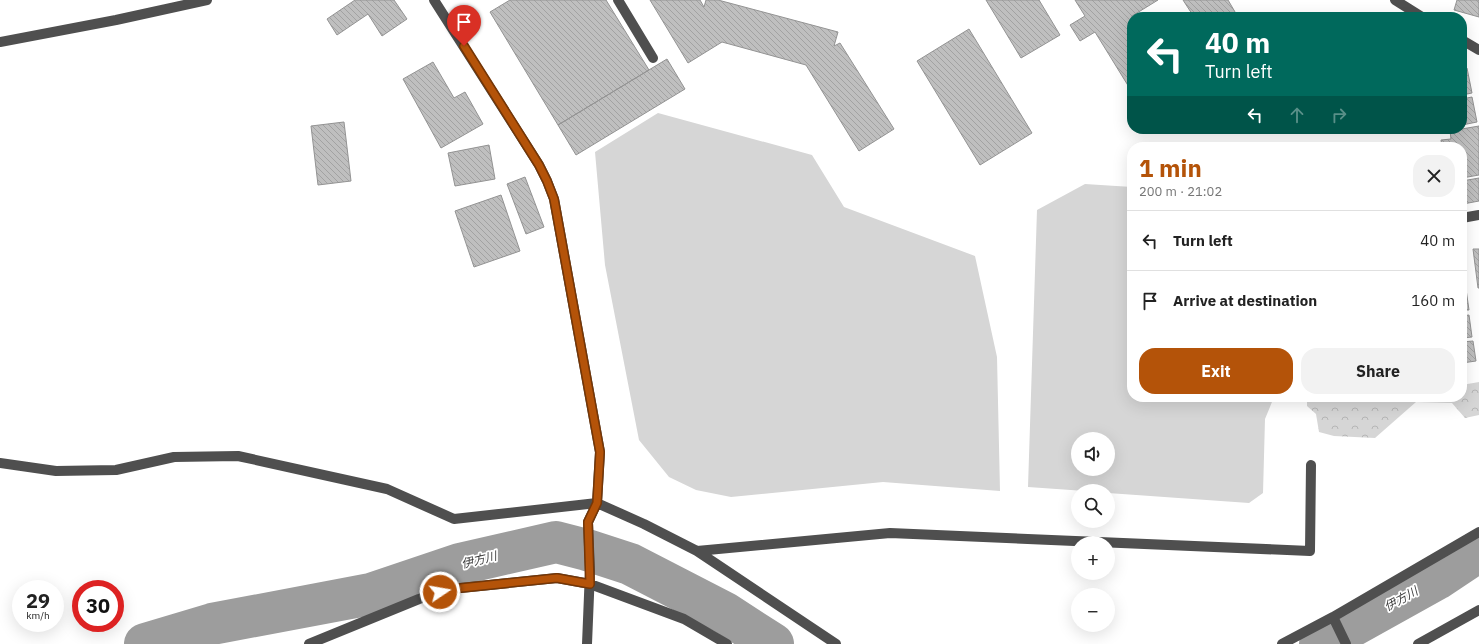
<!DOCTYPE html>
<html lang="en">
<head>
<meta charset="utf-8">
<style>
	body { margin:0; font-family:"IBM Plex Sans","Noto Sans JP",sans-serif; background:#f2f2f2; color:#222; height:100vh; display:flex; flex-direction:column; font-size:15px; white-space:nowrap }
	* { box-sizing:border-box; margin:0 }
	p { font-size:13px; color:#767676 }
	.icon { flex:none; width:22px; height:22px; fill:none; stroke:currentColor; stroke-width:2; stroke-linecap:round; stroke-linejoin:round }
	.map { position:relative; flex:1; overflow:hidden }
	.sheet { position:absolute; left:1127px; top:142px; width:340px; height:260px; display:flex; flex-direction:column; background:#fff; border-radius:16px; box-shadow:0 4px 16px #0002 }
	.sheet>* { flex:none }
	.top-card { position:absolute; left:1127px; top:12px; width:340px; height:122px; border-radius:16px; box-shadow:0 4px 16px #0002; background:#00695c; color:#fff; overflow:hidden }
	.controls { position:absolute; left:1071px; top:432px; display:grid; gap:8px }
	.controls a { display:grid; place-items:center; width:44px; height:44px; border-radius:50%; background:#fff; box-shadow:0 4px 16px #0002; font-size:20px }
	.speed { position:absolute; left:12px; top:580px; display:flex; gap:8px; font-size:20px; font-weight:700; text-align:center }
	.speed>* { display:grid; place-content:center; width:52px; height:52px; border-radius:50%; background:#fff; box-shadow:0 4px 16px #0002; line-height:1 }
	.speed small { font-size:10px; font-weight:400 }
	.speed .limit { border:6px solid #d22; background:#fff; color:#111 }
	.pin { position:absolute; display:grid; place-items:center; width:34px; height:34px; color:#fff; margin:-41px -17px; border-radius:50% 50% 50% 0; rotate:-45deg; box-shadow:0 0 4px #0007 }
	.pin .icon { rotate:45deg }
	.me { position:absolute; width:44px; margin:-22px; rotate:78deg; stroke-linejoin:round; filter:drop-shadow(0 0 3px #0008) }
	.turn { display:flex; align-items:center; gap:14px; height:84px; padding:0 12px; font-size:18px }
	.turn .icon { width:52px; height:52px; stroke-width:2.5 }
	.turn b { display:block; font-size:28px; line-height:34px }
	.lanes { display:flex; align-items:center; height:38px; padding:0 12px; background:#0003; justify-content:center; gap:20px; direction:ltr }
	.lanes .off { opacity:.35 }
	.round { display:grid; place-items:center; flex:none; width:42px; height:42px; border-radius:16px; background:#f2f2f2 }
	.summary { display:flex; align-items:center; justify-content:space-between; height:68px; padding:0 12px }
	h1 { font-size:24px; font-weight:800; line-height:30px; color:#b45309 }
	.button { display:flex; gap:8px; margin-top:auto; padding:8px 12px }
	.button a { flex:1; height:46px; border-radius:16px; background:#b45309; color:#fff; font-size:16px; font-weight:800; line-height:46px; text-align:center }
	.button a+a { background:#f2f2f2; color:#222 }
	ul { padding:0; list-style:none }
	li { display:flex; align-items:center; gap:12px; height:60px; padding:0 12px; border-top:1px solid #e0e0e0 }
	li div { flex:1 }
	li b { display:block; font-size:15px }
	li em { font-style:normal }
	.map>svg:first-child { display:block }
	.forest { fill:url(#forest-crowns) }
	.garden { fill:#d6d6d6; fill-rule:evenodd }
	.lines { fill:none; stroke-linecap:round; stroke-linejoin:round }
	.river { stroke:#9d9d9d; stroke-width:42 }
	.building { fill:url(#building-back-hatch); stroke:#939393 }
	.minor { stroke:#4f4f4f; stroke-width:10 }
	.route-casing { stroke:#753606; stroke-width:10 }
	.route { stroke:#b45309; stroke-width:7 }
	.labels { text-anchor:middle; stroke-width:3.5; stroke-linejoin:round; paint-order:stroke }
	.water-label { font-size:12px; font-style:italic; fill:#3e3e3e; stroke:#fff }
</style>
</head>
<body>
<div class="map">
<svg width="1479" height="644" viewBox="0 0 1479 644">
	<defs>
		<pattern id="forest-crowns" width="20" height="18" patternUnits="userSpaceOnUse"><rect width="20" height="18" fill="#d6d6d6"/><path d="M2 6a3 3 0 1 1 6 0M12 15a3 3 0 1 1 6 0" fill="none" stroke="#b6b6b6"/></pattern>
		<pattern id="building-back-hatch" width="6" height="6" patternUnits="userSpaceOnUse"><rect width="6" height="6" fill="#bfbfbf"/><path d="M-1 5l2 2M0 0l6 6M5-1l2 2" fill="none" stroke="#a2a2a2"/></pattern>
	</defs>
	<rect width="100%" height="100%" fill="#fff"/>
	<path class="forest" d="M1479,382V415L1465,418L1452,403L1416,402L1375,438L1334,436L1319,432L1316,414L1307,406V397H1336L1344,400L1385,401L1393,397H1462V385Z"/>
	<path class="garden" d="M658,113L812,155L844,207L975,256L997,357L1000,491L883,482L731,497L696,490L669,477L639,440L605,265L595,152Z
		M1085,184L1132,187V397H1274L1265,419L1263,493L1249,503L1108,493V491H1085L1028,487L1037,210ZM1078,439H1108V469H1078Z"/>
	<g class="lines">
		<path class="river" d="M145,644L212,624L371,594L460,564L556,542L587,550L630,564L725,613L773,644
			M1320,644L1437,579L1479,551"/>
	</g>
	<path class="building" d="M355,0H394L407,19L382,36L368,14L337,35L327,19Z
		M510,0H606L649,70L558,125L490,12Z
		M650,0H700L704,7L706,0H718L838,32L834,46L840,43L894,129L859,151L806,65L722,42L688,63Z
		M986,0H1039L1060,35L1021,58Z
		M1075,0H1158L1132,16V92L1095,32L1080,41L1070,25L1085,16Z
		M1183,0H1228L1238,17H1194Z
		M1457,0H1479V17L1454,10Z
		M969,29L1032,133L980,165L917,61Z
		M667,59L685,89L576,155L558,125Z
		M433,62L454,98L465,92L483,124L441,148L403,79Z
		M1467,68L1472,93L1462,95V69Z
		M1472,97L1477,122L1462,125V99Z
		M344,122L351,181L318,185L311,126Z
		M1479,126V175L1462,178V147H1442L1441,140L1451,139L1450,131Z
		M489,145L495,179L455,186L448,153Z
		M525,177L544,227L526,234L507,184Z
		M1479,178V201L1463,204L1462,181Z
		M501,195L520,251L474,267L455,211Z
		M1473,249H1479V288H1478Z
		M1463,264L1465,285H1462V265Z
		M1466,289L1469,310H1462V290Z
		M1469,315L1472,337L1462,338V316Z
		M1473,341L1476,361L1462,363V342Z"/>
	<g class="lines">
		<path class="minor" d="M434,0L539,165L547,181L554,199L600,452L597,503L588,522L590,571L587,644
			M618,0L653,58
			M1395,0L1422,17
			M1462,40L1479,50
			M0,42L116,20L207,0
			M1462,218L1479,215
			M0,463L56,471L116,470L174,457L238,456L387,489L454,519L597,503L644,524L697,551L836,644
			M697,551L890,533L1310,551L1311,465
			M1333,617L1346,644
			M309,644L419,599L451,589L557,578L590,584L684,619L727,644
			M1282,644L1333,617L1479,532
			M1418,644L1479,610"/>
	</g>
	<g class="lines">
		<g class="route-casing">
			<path id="route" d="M440,592L451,589L557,578L590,584L588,522L597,503L600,452L554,199L547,181L539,165L464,46"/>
		</g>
		<use href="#route" class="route"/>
	</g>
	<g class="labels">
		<g class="water-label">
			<text transform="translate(479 560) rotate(-14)" y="4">伊方川</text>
			<text transform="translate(1401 599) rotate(-29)" y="4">伊方川</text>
		</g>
	</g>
</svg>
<div class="controls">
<a><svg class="icon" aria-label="sound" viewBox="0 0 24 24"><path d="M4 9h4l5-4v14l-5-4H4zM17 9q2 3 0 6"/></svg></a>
<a><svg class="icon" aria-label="search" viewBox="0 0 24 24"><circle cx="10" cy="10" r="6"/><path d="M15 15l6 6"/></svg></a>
<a>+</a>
<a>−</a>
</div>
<div class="speed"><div>29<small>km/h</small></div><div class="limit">30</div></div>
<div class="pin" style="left:464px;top:46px;background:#d93025"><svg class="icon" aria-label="arrive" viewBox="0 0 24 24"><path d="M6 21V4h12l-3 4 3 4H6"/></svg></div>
<svg class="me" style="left:440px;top:592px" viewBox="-20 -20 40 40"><circle r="17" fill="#b45309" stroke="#fff" stroke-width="3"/><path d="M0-11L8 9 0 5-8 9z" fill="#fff"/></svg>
<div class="top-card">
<div class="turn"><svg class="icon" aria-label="left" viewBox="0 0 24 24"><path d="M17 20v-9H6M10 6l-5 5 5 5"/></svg><div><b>40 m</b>Turn left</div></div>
<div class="lanes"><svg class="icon" aria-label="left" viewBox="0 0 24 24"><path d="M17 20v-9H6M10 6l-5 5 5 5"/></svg><svg class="icon off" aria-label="ahead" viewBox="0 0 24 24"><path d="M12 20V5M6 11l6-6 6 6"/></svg><svg class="icon off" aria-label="right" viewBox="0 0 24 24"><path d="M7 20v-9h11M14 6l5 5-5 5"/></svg></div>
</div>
<section class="sheet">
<div class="summary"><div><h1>1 min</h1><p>200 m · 21:02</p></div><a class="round"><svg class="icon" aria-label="close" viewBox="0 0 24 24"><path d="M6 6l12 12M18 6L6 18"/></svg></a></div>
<ul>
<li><svg class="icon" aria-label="left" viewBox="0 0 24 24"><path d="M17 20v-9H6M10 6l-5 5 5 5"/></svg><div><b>Turn left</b></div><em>40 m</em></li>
<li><svg class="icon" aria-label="arrive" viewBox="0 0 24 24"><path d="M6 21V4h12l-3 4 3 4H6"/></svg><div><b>Arrive at destination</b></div><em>160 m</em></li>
</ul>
<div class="button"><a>Exit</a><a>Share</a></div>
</section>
</div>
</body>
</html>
